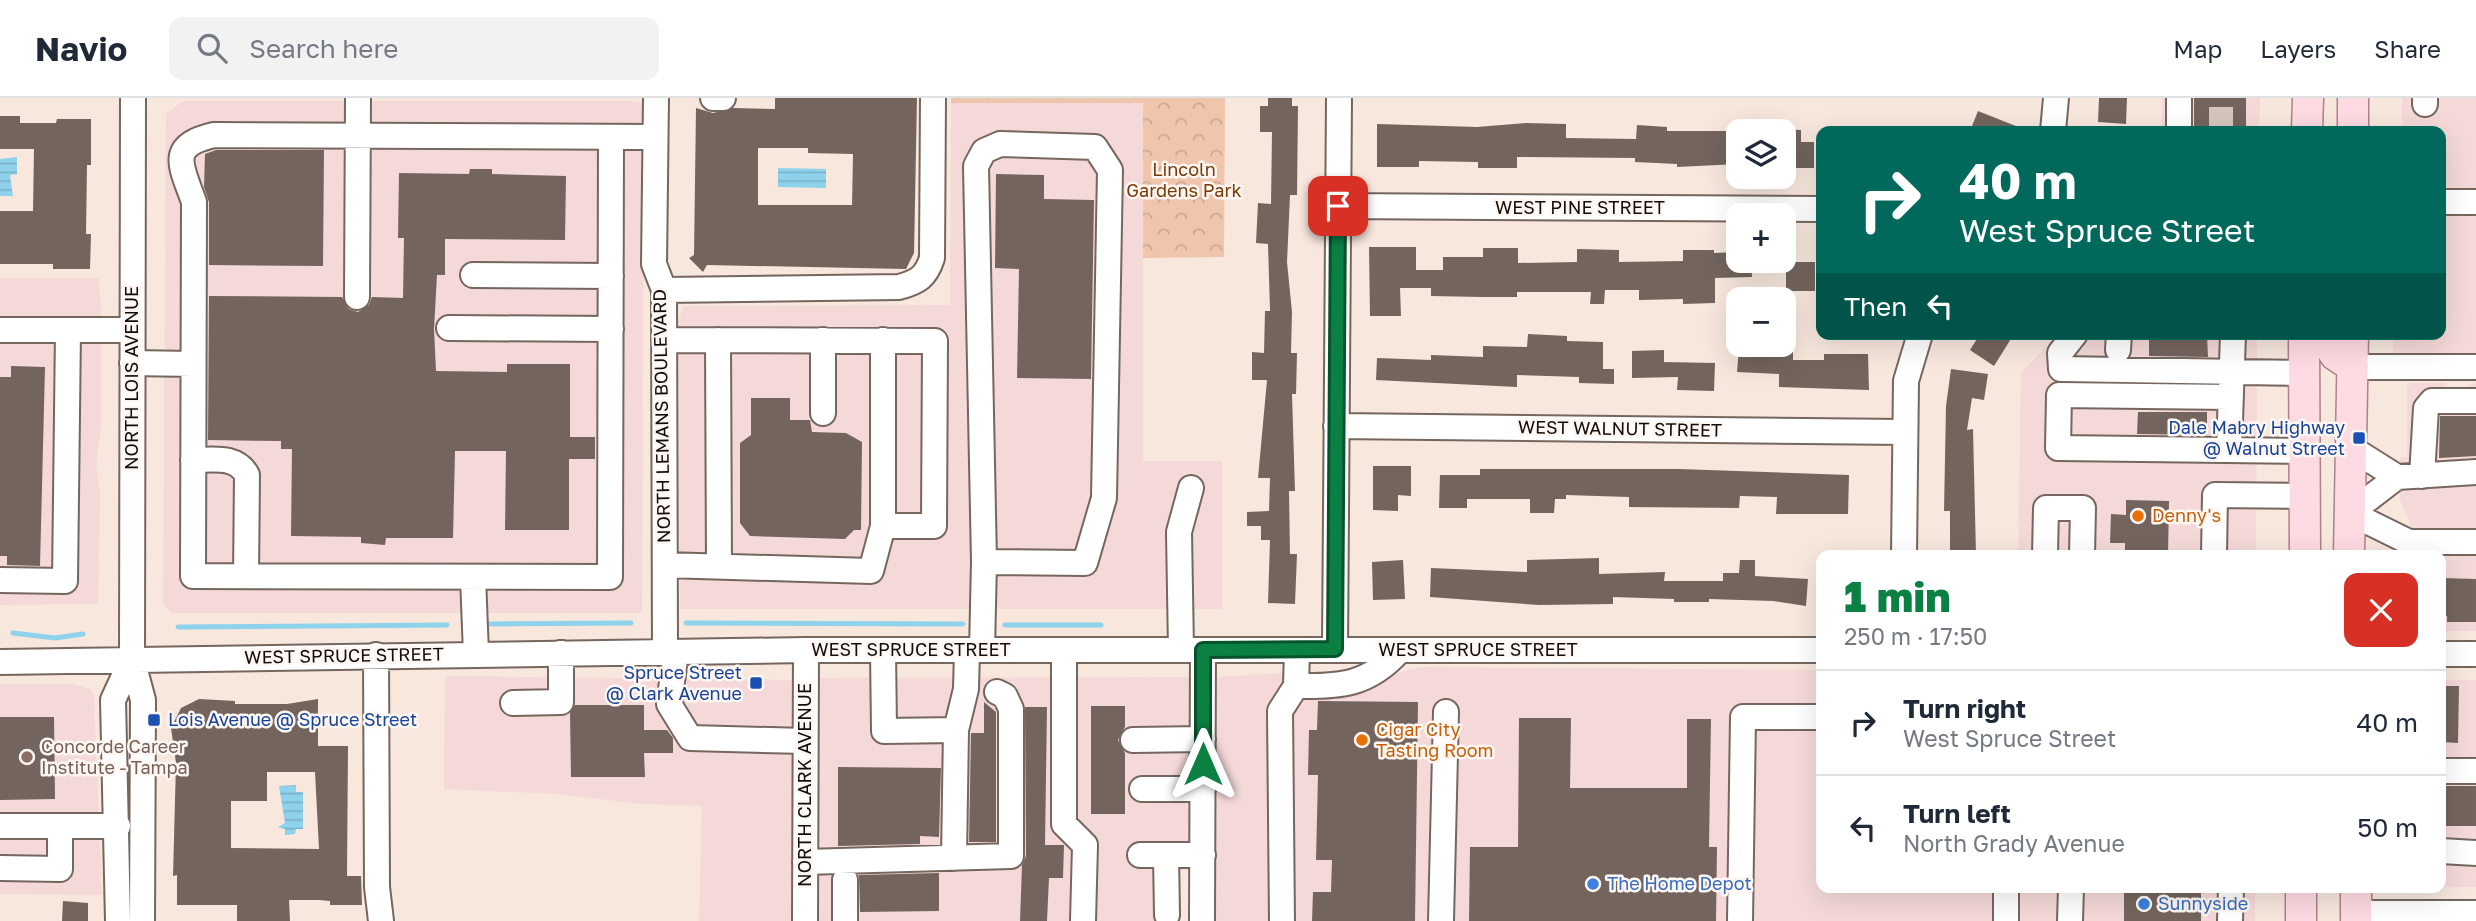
<!DOCTYPE html>
<html lang="en">
<head>
<meta charset="utf-8">
<style>
	body { margin:0; font-family:"Golos Text",sans-serif; background:#f2f2f3; color:#1f2937; height:100vh; display:flex; flex-direction:column; font-size:26px; white-space:nowrap }
	* { box-sizing:border-box; margin:0 }
	p { font-size:23px; color:#747a83 }
	.icon { flex:none; width:38px; height:38px; fill:none; stroke:currentColor; stroke-width:2; stroke-linecap:round; stroke-linejoin:round }
	.map { position:relative; flex:1; overflow:hidden }
	.details { position:absolute; left:1816px; top:452px; width:630px; height:343px; display:flex; flex-direction:column; background:#fff; border-radius:14px; box-shadow:0 7px 28px #0002 }
	.details>* { flex:none }
	.banner { position:absolute; left:1816px; top:28px; width:630px; height:214px; border-radius:14px; box-shadow:0 7px 28px #0002; background:#00695c; color:#fff; overflow:hidden }
	.buttons { position:absolute; left:1726px; top:21px; display:grid; gap:14px }
	.buttons a { display:grid; place-items:center; width:70px; height:70px; border-radius:14px; background:#fff; box-shadow:0 7px 28px #0002; font-size:35px }
	.pin { position:absolute; display:grid; place-items:center; width:60px; height:60px; color:#fff; margin:-30px; border-radius:14px; box-shadow:0 4px 10px #0006 }
	.me { position:absolute; width:77px; margin:-38px; rotate:0deg; stroke-linejoin:round; filter:drop-shadow(0 0 5px #0008) }
	.turn { display:flex; align-items:center; gap:24px; height:147px; padding:0 28px; font-size:32px }
	.turn .icon { width:91px; height:91px; stroke-width:2.5 }
	.turn b { display:block; font-size:49px; line-height:60px }
	.then { display:flex; align-items:center; height:66px; padding:0 28px; background:#0003; gap:14px; font-size:26px }
	.round { display:grid; place-items:center; flex:none; width:74px; height:74px; border-radius:14px; background:#f2f2f3 }
	.head { display:flex; align-items:center; justify-content:space-between; height:119px; padding:0 28px }
	h1 { font-size:42px; font-weight:800; line-height:52px; color:#0b8043 }
	ul { padding:0; list-style:none }
	li { display:flex; align-items:center; gap:21px; height:105px; padding:0 28px; border-top:2px solid #e0e1e3 }
	li div { flex:1 }
	li b { display:block; font-size:26px }
	li em { font-style:normal }
	header { display:flex; align-items:center; gap:42px; box-sizing:border-box; height:98px; padding:0 35px; background:#fff; border-bottom:2px solid #e0e1e3 }
	header strong { font-size:33px }
	nav { display:flex; gap:38px; margin-inline-start:auto; font-size:24px }
	.search { width:490px; height:63px; background:#f2f2f3; display:flex; align-items:center; gap:18px; box-sizing:border-box; padding:0 24px; border-radius:14px; color:#747a83; font-size:26px }
	.map>svg:first-child { display:block }
	.commercial { fill:#f4d9d8 }
	.park { fill:url(#park-crowns) }
	.water { fill:url(#water-rules) }
	.lines { fill:none; stroke-linecap:round; stroke-linejoin:round }
	.stream { stroke:#8fd2ec; stroke-width:5 }
	.building { fill:#73655d; fill-rule:evenodd }
	.minor-tunnel { stroke:#d5c6bd; stroke-width:24; stroke-dasharray:24 12; stroke-linecap:butt }
	.minor-casing { stroke:#75675e; stroke-width:28 }
	.major-casing { stroke:#ab838a; stroke-width:33 }
	.minor { stroke:#fff; stroke-width:24 }
	.major { stroke:#fedae2; stroke-width:30 }
	.route-casing { stroke:#07532c; stroke-width:18 }
	.route { stroke:#0b8043; stroke-width:12 }
	.transit-dot { fill:#1a4fb4; stroke:#fdf6f2; stroke-width:2.5 }
	.food-dot { fill:#e8710a; stroke:#fdf6f2; stroke-width:2.5 }
	.education-dot { fill:#8d6e63; stroke:#fdf6f2; stroke-width:2.5 }
	.shop-dot { fill:#3f7fe0; stroke:#fdf6f2; stroke-width:2.5 }
	.labels { text-anchor:middle; stroke-width:5; stroke-linejoin:round; paint-order:stroke }
	.park-label { font-size:18px; fill:#793902; stroke:#fdf6f2 }
	.street-label { font-size:18px; fill:#120d0a; stroke:#fdf6f2 }
	.transit-label { font-size:18px; fill:#164399; stroke:#fdf6f2; text-anchor:end }
	.food-label { font-size:18px; fill:#c56008; stroke:#fdf6f2; text-anchor:start }
	.education-label { font-size:18px; fill:#785e54; stroke:#fdf6f2; text-anchor:start }
	.shop-label { font-size:18px; fill:#366cbe; stroke:#fdf6f2; text-anchor:start }
</style>
</head>
<body>
<header>
<strong>Navio</strong>
<div class="search"><svg class="icon" aria-label="search" viewBox="0 0 24 24"><circle cx="10" cy="10" r="6"/><path d="M15 15l6 6"/></svg>Search here</div>
<nav><a>Map</a><a>Layers</a><a>Share</a></nav>
</header>
<div class="map">
<svg width="2476" height="823" viewBox="0 0 2476 823">
	<defs>
		<pattern id="park-crowns" width="20" height="18" patternUnits="userSpaceOnUse" patternTransform="scale(1.75)"><rect width="20" height="18" fill="#efc5ac"/><path d="M2 6a3 3 0 1 1 6 0M12 15a3 3 0 1 1 6 0" fill="none" stroke="#cca893"/></pattern>
		<pattern id="water-rules" width="6" height="5" patternUnits="userSpaceOnUse" patternTransform="scale(1.75)"><rect width="6" height="5" fill="#8fd2ec"/><path d="M0 2.5h6" fill="none" stroke="#7ab3c9"/></pattern>
	</defs>
	<rect width="100%" height="100%" fill="#f7e7dd"/>
	<path class="commercial" d="M2162,0H2260L2259,33H2161Z
		M2402,0H2476V262L2393,257V242L2396,236H2441V33H2402Z
		M183,3H632L640,5L644,10L642,515H172L163,506L166,16Z
		M951,5H1143V363H1222V511H680L678,223L684,208L950,207Z
		M0,180H98L101,208V329L96,367L100,396L98,506L0,507Z
		M2058,236H2257L2256,457H2018L2021,275Z
		M2412,285H2444L2449,291L2465,290L2476,285V533H2441V457H2411V428L2400,402V359H2407V289Z
		M1421,569L1822,572V789H2255V823H1212L1213,595L1217,579L1286,575L1390,577Z
		M445,578L795,582L794,823H699L702,708L641,706L558,696L444,691Z
		M1190,579L1194,587L1193,772H1180L1179,823H814L811,580Z
		M2441,582H2476V789H2441Z
		M0,586H73L90,591L94,597L102,797L0,796Z"/>
	<path class="park" d="M951,0H1225L1224,159L1143,160V5H951Z"/>
	<path class="water" d="M17,59V76L10,77L13,98H0V61Z
		M778,70L826,71V90L778,89Z
		M296,687V694H303V731H296L295,736L285,737V731L278,729L285,725L279,688Z"/>
	<g class="lines">
		<path class="stream" d="M686,525L963,526
			M490,526L631,525
			M1005,527H1101
			M178,529L447,527
			M13,535L55,540L83,536"/>
	</g>
	<path class="building" d="M775,0H917L914,155L906,171L707,167L703,174L689,160L694,157L696,10L713,15L733,10L775,11ZM758,50H808V55L853,56L852,107H758Z
		M1268,0H1292V8H1298L1297,97H1290L1287,164L1292,214L1291,255H1297L1296,296H1292L1295,393H1289L1290,456H1297L1295,506L1268,505L1270,442H1261V428H1247V414L1269,413L1270,380H1258L1267,282H1252V254L1264,255L1265,213H1270L1268,146L1256,145L1258,105L1271,106L1272,34H1260V8H1268Z
		M2099,0H2127L2126,26L2098,24Z
		M2194,0H2246V33H2194Z
		M1978,13L2026,32V33H1970Z
		M0,18H20V25H56L57,21H91V67H87L86,136H91L90,171H53V166H0V113H33L34,51H0Z
		M1526,25L1566,26V40L1636,41L1637,27L1667,29V33H1738V66L1677,69V66L1635,64V60L1517,59V70H1478V64L1419,63V69H1377V26L1477,29Z
		M1783,31L1801,32V44H1814V70H1783Z
		M216,52H324L323,168L209,167V104L204,89L205,56Z
		M470,71H492V76L566,78L565,142L445,141V177H437L434,231L436,273L507,274V266H570V339H595V361H569V432H505L506,353H455L453,440H386L385,447L361,445V439L291,438L292,351H281V343L208,342L209,198L342,199L349,211L358,214L369,207L372,199L403,200L404,140H398L399,75L469,76Z
		M996,76L1044,77V101L1094,102L1091,281L1017,280L1019,171L995,170Z
		M1369,149H1416V172H1443V159H1483V150H1518V165L1577,164V151L1619,152V164L1683,163V152H1714V155L1738,154V163H1751L1752,179L1715,180V205L1683,206V201L1639,202V192H1605L1604,206H1590L1591,194H1517V199H1482L1431,198V190H1400L1401,218H1370Z
		M1786,164H1815V193H1786Z
		M1528,236L1567,238V243L1603,244V271H1614V286L1579,285V279L1517,277V289L1376,282L1377,260L1431,262V257L1483,259V248L1527,249Z
		M1980,236H2014L1994,268L1970,252Z
		M2149,236H2207L2208,259L2149,258Z
		M1739,250L1793,254V262H1824V256H1868L1869,292L1779,289V276L1737,274Z
		M1664,252V264L1715,265L1714,293L1677,292L1678,279L1632,280V253Z
		M11,268L45,269L40,468L7,467V458H0V279H11Z
		M1951,271L1988,276L1984,302L1972,300L1967,332L1973,331L1976,457H1950V413H1944L1946,308Z
		M751,300H790V322H810L812,334L846,335L862,344L861,432H854L845,441L750,438L740,425V345L751,337Z
		M2138,314H2207V337L2137,336Z
		M2440,318H2476V358L2439,360Z
		M1373,368H1411V398L1398,397V413L1373,412Z
		M1480,371H1679L1849,377L1848,416H1776L1777,399L1740,398L1739,410L1629,409V399L1566,397V401H1555L1554,415H1530V401H1467V410H1439L1440,377H1480Z
		M2126,402L2169,403L2168,457H2125V445H2110L2111,416L2126,417Z
		M1599,460V476L1665,474L1664,483H1723V475H1739L1740,462H1755V478L1808,481L1806,508L1773,503L1709,501V504H1674V501L1613,499V506L1539,507L1430,499L1431,470L1527,474V462Z
		M1403,462L1405,501L1373,502L1372,464Z
		M2441,480L2476,481V524H2447V518H2441Z
		M2441,588H2459L2458,645L2441,644Z
		M199,601L235,603V606H287L318,601V648H348L347,778H361L362,807H330V803L319,802H289L290,823H237V807H177V777L173,778L176,665L171,630L181,610ZM267,674H315L319,751L231,750V703H267Z
		M1318,603L1418,604L1415,823H1312L1313,794H1331L1332,762H1316L1318,677H1308L1309,632H1317Z
		M984,604L996,614V744H969L971,635H984Z
		M575,607H644V632H667L673,640V655H644L645,679H571L570,615Z
		M1091,608H1125V629L1118,642L1125,655V716H1091Z
		M1025,609H1047L1045,747H1064L1063,780H1049L1047,823H1020L1022,767L1026,758Z
		M0,619H54L55,701L0,702Z
		M1519,620H1571L1570,690H1687V621H1711L1709,749H1717L1716,823H1469L1470,749H1518Z
		M838,669L941,670L939,739L920,738V746L838,748Z
		M2441,688H2476V728H2441Z
		M939,775V813L860,814L859,777Z
		M2124,789H2201V823H2124Z
		M63,803L88,805V823H62Z"/>
	<g class="lines">
		<path class="minor-tunnel" d="M2221,33V0"/>
		<g class="minor-casing">
			<path id="minor" d="M133,0L132,561L143,602L142,823
				M656,0L654,166L664,192L665,554
				M713,0H723
				M2425,6V0
				M2053,33L2056,0
				M2179,33V0
				M611,39L610,479L193,478L194,104C181,67 167,48 214,37C361,38 508,38 655,39
				M2441,104H2476
				M1338,108L1822,111
				M473,177L611,178
				M664,192L899,189C918,184 926,179 932,160L933,0
				M357,199L358,0
				M449,230L611,231
				M0,232H132
				M2075,236L2060,255L2061,271L2304,275
				M664,242L935,243L934,428H883
				M718,242L719,468
				M823,242V315
				M2118,252L2119,236
				M132,265L193,266
				M2353,269H2476
				M2231,299L2059,297L2058,350L2305,353
				M1336,328L1904,334
				M2351,350L2397,379L2476,374
				M2229,352L2233,236
				M193,362C214,362 236,357 247,377L246,478
				M2422,378L2426,310L2432,303H2476
				M2397,379L2350,415L2409,444H2476
				M1904,457L1906,283L1920,236
				M2045,457L2046,410H2083L2082,457
				M2214,457L2215,397L2305,398
				M665,467L871,473L883,428V242
				M473,479L476,556
				M0,482L65,483L68,232
				M1335,551L1339,0
				M883,552L884,633L956,632
				M982,552L984,464L976,68L984,53L1000,46L1095,49L1110,72L1104,400L1085,465L984,464
				M1064,552V726L1085,747L1083,823
				M1181,552L1179,434L1191,390
				M676,554L669,606L690,640L805,643
				M2441,556H2476
				M376,557L377,789L381,823
				M0,564L806,552H1822
				M1296,588C1340,589 1369,587 1400,552
				M513,605L561,604V555
				M1133,642L1203,641
				M2441,673H2476
				M1142,691H1203
				M0,728H118
				M2441,753L2476,755
				M1140,757H1203
				M1166,757L1167,817
				M954,760L956,632L966,591L967,552
				M805,764L1011,758V611L1005,598L997,594
				M0,770L60,771V728
				M2356,815H2476
				M118,823L113,602L132,561
				M805,823L806,552
				M845,823V782
				M1202,823L1203,552
				M1282,823L1280,613L1296,588L1297,552
				M1441,823L1446,614
				M1740,823L1743,619H1822
				M2006,823V789
				M2070,823L2071,789
				M2230,823L2231,789"/>
		</g>
		<g class="major-casing">
			<path id="major" d="M2307,33L2308,0
				M2353,33V0
				M2304,236L2305,457
				M2322,236L2335,257L2353,269
				M2349,457L2353,236
				M2356,789V823
				M2301,823V789"/>
		</g>
		<use href="#minor" class="minor"/>
		<use href="#major" class="major"/>
	</g>
	<g class="lines">
		<g class="route-casing">
			<path id="route" d="M1203,666V552L1335,551L1338,108"/>
		</g>
		<use href="#route" class="route"/>
	</g>
	<g class="transit-dot">
		<rect x="2352" y="333" width="14" height="14" rx="3.5"/>
		<rect x="749" y="578" width="14" height="14" rx="3.5"/>
		<rect x="147" y="615" width="14" height="14" rx="3.5"/>
	</g>
	<g class="food-dot">
		<circle cx="2138" cy="418" r="7"/>
		<circle cx="1362" cy="642" r="7"/>
	</g>
	<circle class="education-dot" cx="27" cy="659" r="7"/>
	<g class="shop-dot">
		<circle cx="1593" cy="786" r="7"/>
		<circle cx="2144" cy="806" r="7"/>
	</g>
	<g class="labels">
		<g class="park-label">
			<text x="1184" y="78">Lincoln<tspan x="1184" dy="21">Gardens Park</tspan></text>
		</g>
		<g class="street-label">
			<text x="1580" y="116">WEST PINE STREET</text>
			<text transform="translate(132 280) rotate(-90)" y="6">NORTH LOIS AVENUE</text>
			<text transform="translate(662 318) rotate(-91)" y="6">NORTH LEMANS BOULEVARD</text>
			<text transform="translate(1620 331) rotate(1)" y="6">WEST WALNUT STREET</text>
			<text x="911" y="558">WEST SPRUCE STREET</text>
			<text x="1478" y="558">WEST SPRUCE STREET</text>
			<text transform="translate(344 558) rotate(-1)" y="6">WEST SPRUCE STREET</text>
			<text transform="translate(805 687) rotate(-90)" y="6">NORTH CLARK AVENUE</text>
		</g>
		<g class="transit-label">
			<text x="2345" y="336">Dale Mabry Highway<tspan x="2345" dy="21">@ Walnut Street</tspan></text>
			<text x="742" y="581">Spruce Street<tspan x="742" dy="21">@ Clark Avenue</tspan></text>
			<text x="168" y="628" text-anchor="start">Lois Avenue @ Spruce Street</text>
		</g>
		<g class="food-label">
			<text x="2152" y="424">Denny's</text>
			<text x="1376" y="638">Cigar City<tspan x="1376" dy="21">Tasting Room</tspan></text>
		</g>
		<g class="education-label">
			<text x="41" y="655">Concorde Career<tspan x="41" dy="21">Institute - Tampa</tspan></text>
		</g>
		<g class="shop-label">
			<text x="1607" y="792">The Home Depot</text>
			<text x="2158" y="812">Sunnyside</text>
		</g>
	</g>
</svg>
<div class="buttons">
<a><svg class="icon" aria-label="layers" viewBox="0 0 24 24"><path d="M12 4l9 5-9 5-9-5zM3 14l9 5 9-5"/></svg></a>
<a>+</a>
<a>−</a>
</div>
<div class="pin" style="left:1338px;top:108px;background:#d93025"><svg class="icon" aria-label="arrive" viewBox="0 0 24 24"><path d="M6 21V4h12l-3 4 3 4H6"/></svg></div>
<svg class="me" style="left:1203px;top:666px" viewBox="-20 -20 40 40"><path d="M0-17L14 15 0 8-14 15z" fill="#0b8043" stroke="#fff" stroke-width="4"/></svg>
<div class="banner">
<div class="turn"><svg class="icon" aria-label="right" viewBox="0 0 24 24"><path d="M7 20v-9h11M14 6l5 5-5 5"/></svg><div><b>40 m</b>West Spruce Street</div></div>
<div class="then">Then<svg class="icon" aria-label="left" viewBox="0 0 24 24"><path d="M17 20v-9H6M10 6l-5 5 5 5"/></svg></div>
</div>
<section class="details">
<div class="head"><div><h1>1 min</h1><p>250 m · 17:50</p></div><a class="round" style="background:#d93025;color:#fff"><svg class="icon" aria-label="close" viewBox="0 0 24 24"><path d="M6 6l12 12M18 6L6 18"/></svg></a></div>
<ul>
<li><svg class="icon" aria-label="right" viewBox="0 0 24 24"><path d="M7 20v-9h11M14 6l5 5-5 5"/></svg><div><b>Turn right</b><p>West Spruce Street</p></div><em>40 m</em></li>
<li><svg class="icon" aria-label="left" viewBox="0 0 24 24"><path d="M17 20v-9H6M10 6l-5 5 5 5"/></svg><div><b>Turn left</b><p>North Grady Avenue</p></div><em>50 m</em></li>
</ul>
</section>
</div>
</body>
</html>
